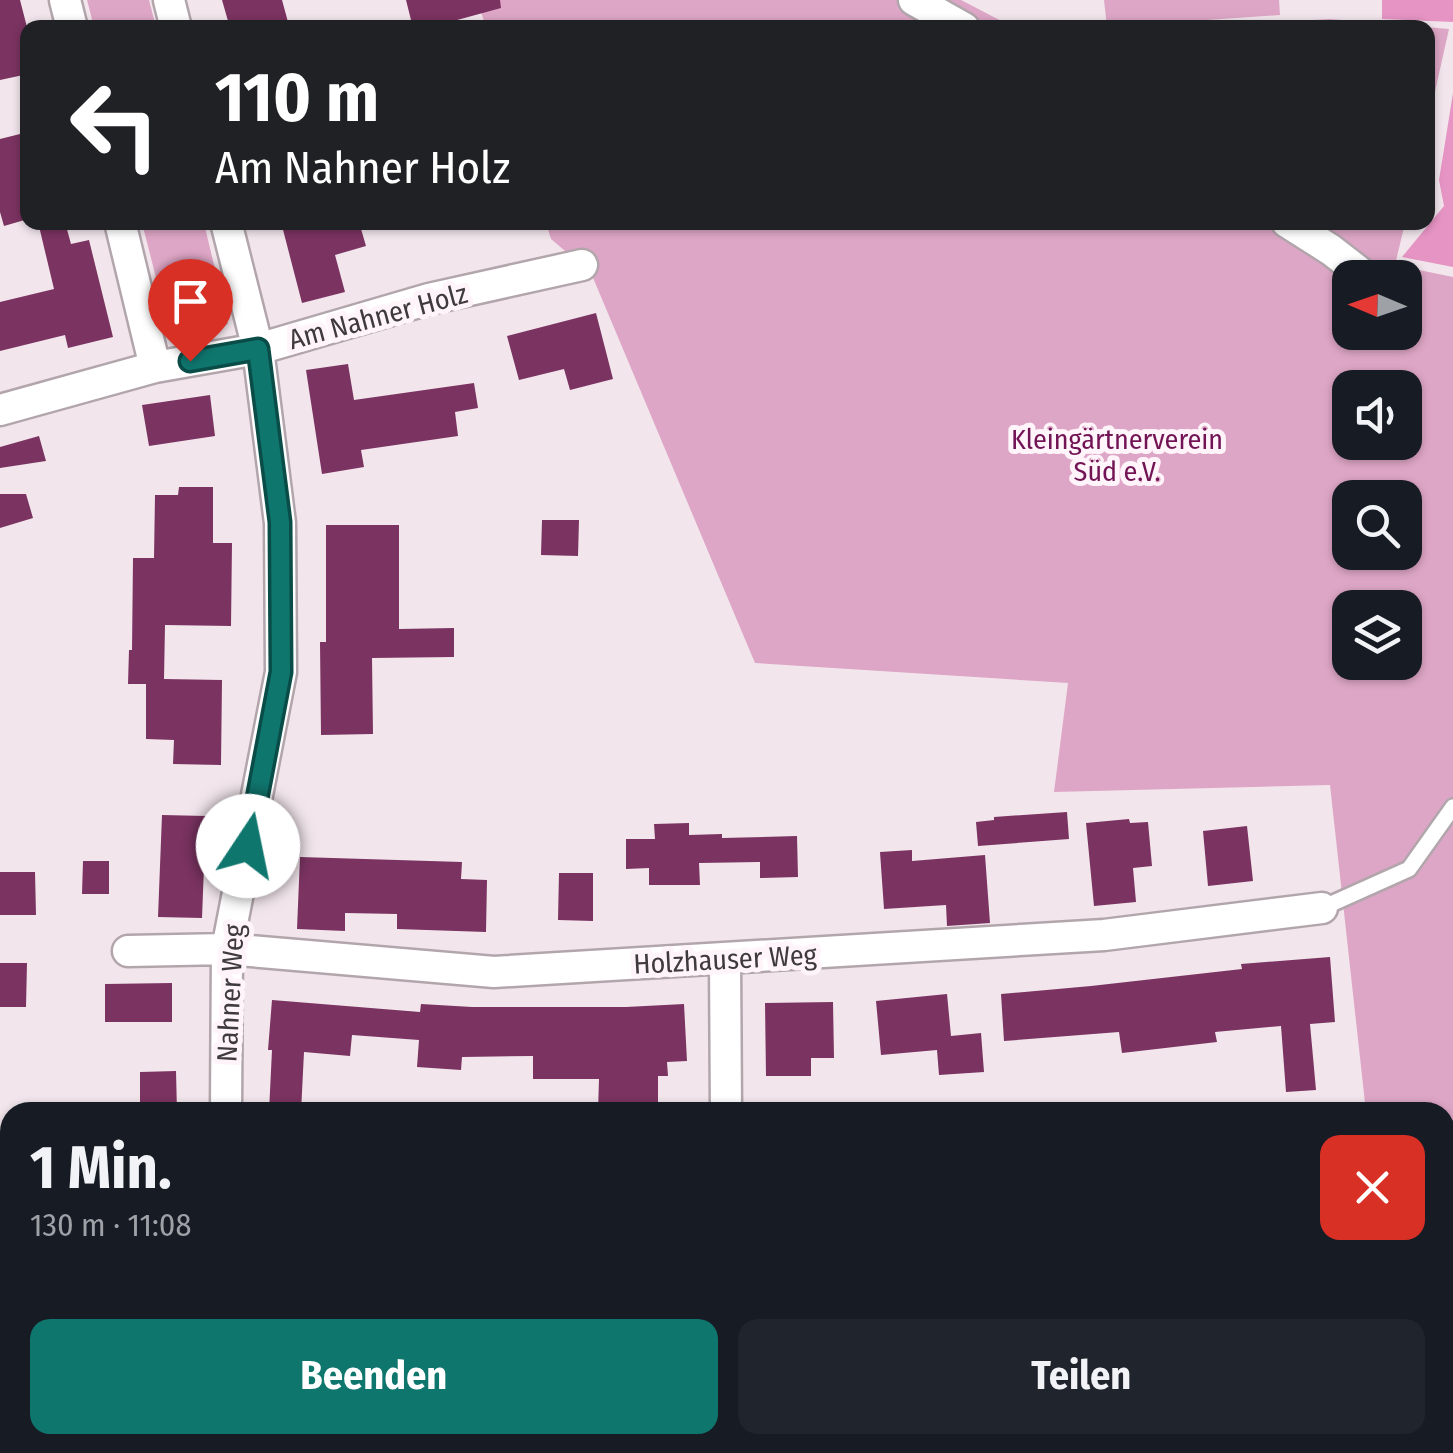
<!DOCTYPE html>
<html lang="de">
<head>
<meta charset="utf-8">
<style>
	body { margin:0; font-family:"Fira Sans Condensed",sans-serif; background:#20242c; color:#f1f3f6; height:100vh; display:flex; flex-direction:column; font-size:38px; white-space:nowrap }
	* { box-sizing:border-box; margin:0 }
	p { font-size:32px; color:#9ea1a6 }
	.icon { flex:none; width:55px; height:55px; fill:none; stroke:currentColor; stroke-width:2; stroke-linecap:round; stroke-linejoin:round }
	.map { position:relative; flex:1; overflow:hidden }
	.details { position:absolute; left:0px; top:1102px; width:1455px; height:352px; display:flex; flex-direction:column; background:#171b24; border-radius:30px 30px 0 0; box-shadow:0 2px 8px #0004 }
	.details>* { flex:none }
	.top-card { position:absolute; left:20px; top:20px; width:1415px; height:210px; border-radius:20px; box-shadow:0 2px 8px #0004; background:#202124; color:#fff; overflow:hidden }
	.needle { width:65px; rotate:272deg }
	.controls { position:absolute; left:1332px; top:260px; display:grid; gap:20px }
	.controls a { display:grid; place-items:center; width:90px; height:90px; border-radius:20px; background:#171b24; box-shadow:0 2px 8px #0004; font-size:50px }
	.pin { position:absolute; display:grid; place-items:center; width:85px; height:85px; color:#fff; margin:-102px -42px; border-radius:50% 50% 50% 0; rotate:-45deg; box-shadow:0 0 10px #0007 }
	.pin .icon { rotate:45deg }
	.me { position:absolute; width:110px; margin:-55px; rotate:11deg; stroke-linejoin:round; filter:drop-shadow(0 0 8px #0008) }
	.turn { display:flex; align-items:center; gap:35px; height:210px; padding:0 30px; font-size:45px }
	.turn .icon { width:130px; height:130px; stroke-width:2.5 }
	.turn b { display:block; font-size:70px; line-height:85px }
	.round { display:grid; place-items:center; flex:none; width:105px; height:105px; border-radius:20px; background:#20242c }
	.headline { display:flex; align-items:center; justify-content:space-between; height:170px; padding:0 30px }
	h1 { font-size:60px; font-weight:700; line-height:75px }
	.action { display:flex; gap:20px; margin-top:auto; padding:20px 30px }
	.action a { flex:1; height:115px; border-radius:20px; background:#0f766e; color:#fff; font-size:40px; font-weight:700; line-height:115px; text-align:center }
	.action a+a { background:#20242c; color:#f1f3f6 }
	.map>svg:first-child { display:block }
	.green { fill:#dea6c6; fill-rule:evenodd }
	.forest { fill:#e694c4 }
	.building { fill:#7b3361 }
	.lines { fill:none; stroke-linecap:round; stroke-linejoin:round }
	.lane-casing { stroke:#b2a6ac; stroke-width:20 }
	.street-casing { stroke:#b2a6ac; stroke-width:35 }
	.lane { stroke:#fff; stroke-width:15 }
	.street { stroke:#fff; stroke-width:30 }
	.route-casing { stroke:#0a4d48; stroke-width:25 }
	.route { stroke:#0f766e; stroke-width:18 }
	.labels { text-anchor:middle; stroke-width:10; stroke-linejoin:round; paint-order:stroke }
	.street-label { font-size:28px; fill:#3f3a3d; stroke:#fef4f9 }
	.park-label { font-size:28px; fill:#721355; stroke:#fef4f9 }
</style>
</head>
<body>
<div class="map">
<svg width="1453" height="1453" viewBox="0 0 1453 1453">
	<rect width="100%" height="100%" fill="#f2e6ec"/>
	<path class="green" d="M87,0H149L156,27H94Z
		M477,0H961L1013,27H486Z
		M1104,0H1279L1280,15L1107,27Z
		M1330,19L1449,29L1428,123V28L1190,27Z
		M142,223H204L228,324L171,336Z
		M546,223H1405L1395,265L1453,277V1209L1445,1203V1112H1366L1330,785L1054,792L1068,683L755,663L591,273L551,239ZM1350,278H1405V332H1350ZM1350,388H1405V442H1350ZM1350,498H1405V552H1350ZM1350,608H1405V662H1350Z"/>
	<path class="forest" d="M1382,0H1453V22L1382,19Z
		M1453,93V267L1402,257L1444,206L1439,180Z"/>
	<path class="building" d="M0,0H20L28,31V74L0,80Z
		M222,0H282L288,22L265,28H230Z
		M406,0H500L501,8L428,28H413Z
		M28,132V219L4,226L0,212V139Z
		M38,222H65L71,244L89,240L113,337L68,348L65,335L0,351V302L54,289Z
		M281,222H359L366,246L335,255L345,292L302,303Z
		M596,313L613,379L570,390L564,369L519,380L507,336Z
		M348,364L354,400L474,383L478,408L455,412L458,436L361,450L364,467L322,474L306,370Z
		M210,395L215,436L149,446L142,405Z
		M39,436L46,461L0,468V447Z
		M179,487H213V543H232L231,626L165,625L164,679L222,680L221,765L173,764L174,740L146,739V684H128L129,650H132L133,558H154L155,495H178Z
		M0,494H26L33,518L0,528Z
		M542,520H579L578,556L541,555Z
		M326,525H399V629L454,628V657L372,658L373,734L321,735L320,642H326Z
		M1067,812L1069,839L978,846L976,822L994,820V817Z
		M162,815L206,816L202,918L158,917Z
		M1129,819L1130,823L1148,822L1152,866L1133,868L1136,902L1094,906L1086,823Z
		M689,823V835L722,834V838L797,836L798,877L760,878V862L699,863L700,885H649V868L626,869V839H655L654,824Z
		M1247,826L1253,881L1208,886L1203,831Z
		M912,850V861L985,855L990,923L947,926L946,905L884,909L880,852Z
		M300,857L462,862L461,879L487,880L486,932L397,929V914L345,913V931L297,929Z
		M83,861H109V894H82Z
		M0,872H35L36,915H0Z
		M559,873H593V921L558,920Z
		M1330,957L1335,1022L1310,1024L1316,1090L1286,1092L1281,1026L1215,1032L1217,1042L1122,1053L1119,1032L1004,1041L1001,994L1091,986L1242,969L1241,964Z
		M0,963H27L26,1007H0Z
		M172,983V1022H105V984Z
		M947,994L951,1036L981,1033L984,1072L939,1075L937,1050L881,1055L876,1001Z
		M272,1000L420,1012L421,1004L472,1007H626L684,1004L687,1061L667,1062L668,1076H658V1112H598L599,1079H533V1056L462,1057L461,1070L417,1067L419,1040L352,1035L350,1056L304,1052L301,1112H269L272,1050H268Z
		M833,1002L834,1058H811V1076H766L765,1003Z
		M176,1071L177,1112H140V1072Z"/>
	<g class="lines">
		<g class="lane-casing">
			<path id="lane" d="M1322,908L1409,869L1453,807"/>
		</g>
		<g class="street-casing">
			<path id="street" d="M65,0L72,28
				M169,0L176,28
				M914,0L964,28
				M120,222L155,367
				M226,222L258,349L280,523L281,672L227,949L226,1112
				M1287,222L1331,250L1367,278
				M0,410L155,367L258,349L429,299L582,265
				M128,951L227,949L494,972L1104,935L1322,908
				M725,960L726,1112
				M726,1445V1453
				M223,1453V1445"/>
		</g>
		<use href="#lane" class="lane"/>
		<use href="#street" class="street"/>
	</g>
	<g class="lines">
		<g class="route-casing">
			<path id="route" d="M190,361L258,349L280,522L281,672L248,846"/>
		</g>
		<use href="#route" class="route"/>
	</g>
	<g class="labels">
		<g class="street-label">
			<text transform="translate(378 316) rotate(-15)" y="10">Am Nahner Holz</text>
			<text transform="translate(725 959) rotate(-3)" y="10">Holzhauser Weg</text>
			<text transform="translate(230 993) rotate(-87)" y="10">Nahner Weg</text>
		</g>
		<g class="park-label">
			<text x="1117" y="449">Kleingärtnerverein<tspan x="1117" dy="32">Süd e.V.</tspan></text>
		</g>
	</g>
</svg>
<div class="controls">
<a><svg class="needle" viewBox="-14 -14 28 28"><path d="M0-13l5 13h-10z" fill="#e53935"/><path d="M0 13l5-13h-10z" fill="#9ea1a6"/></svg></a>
<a><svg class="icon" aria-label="sound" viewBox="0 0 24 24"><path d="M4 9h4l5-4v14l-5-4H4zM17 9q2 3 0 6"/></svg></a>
<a><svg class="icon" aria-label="search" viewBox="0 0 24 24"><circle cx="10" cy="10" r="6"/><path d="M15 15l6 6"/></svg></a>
<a><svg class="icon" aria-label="layers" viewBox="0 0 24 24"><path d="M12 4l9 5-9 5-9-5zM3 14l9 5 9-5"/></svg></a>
</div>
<div class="pin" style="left:190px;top:361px;background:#d93025"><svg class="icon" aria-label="arrive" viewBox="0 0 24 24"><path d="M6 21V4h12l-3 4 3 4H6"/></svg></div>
<svg class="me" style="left:248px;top:846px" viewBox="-20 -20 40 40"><circle r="19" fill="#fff"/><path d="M0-13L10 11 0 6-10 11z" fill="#0f766e"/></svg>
<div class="top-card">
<div class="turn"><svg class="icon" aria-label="left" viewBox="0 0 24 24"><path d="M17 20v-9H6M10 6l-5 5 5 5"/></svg><div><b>110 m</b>Am Nahner Holz</div></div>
</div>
<section class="details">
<div class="headline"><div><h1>1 Min.</h1><p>130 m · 11:08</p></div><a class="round" style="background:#d93025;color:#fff"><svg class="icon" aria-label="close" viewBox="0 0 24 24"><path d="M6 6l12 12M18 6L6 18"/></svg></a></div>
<div class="action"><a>Beenden</a><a>Teilen</a></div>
</section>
</div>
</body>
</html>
